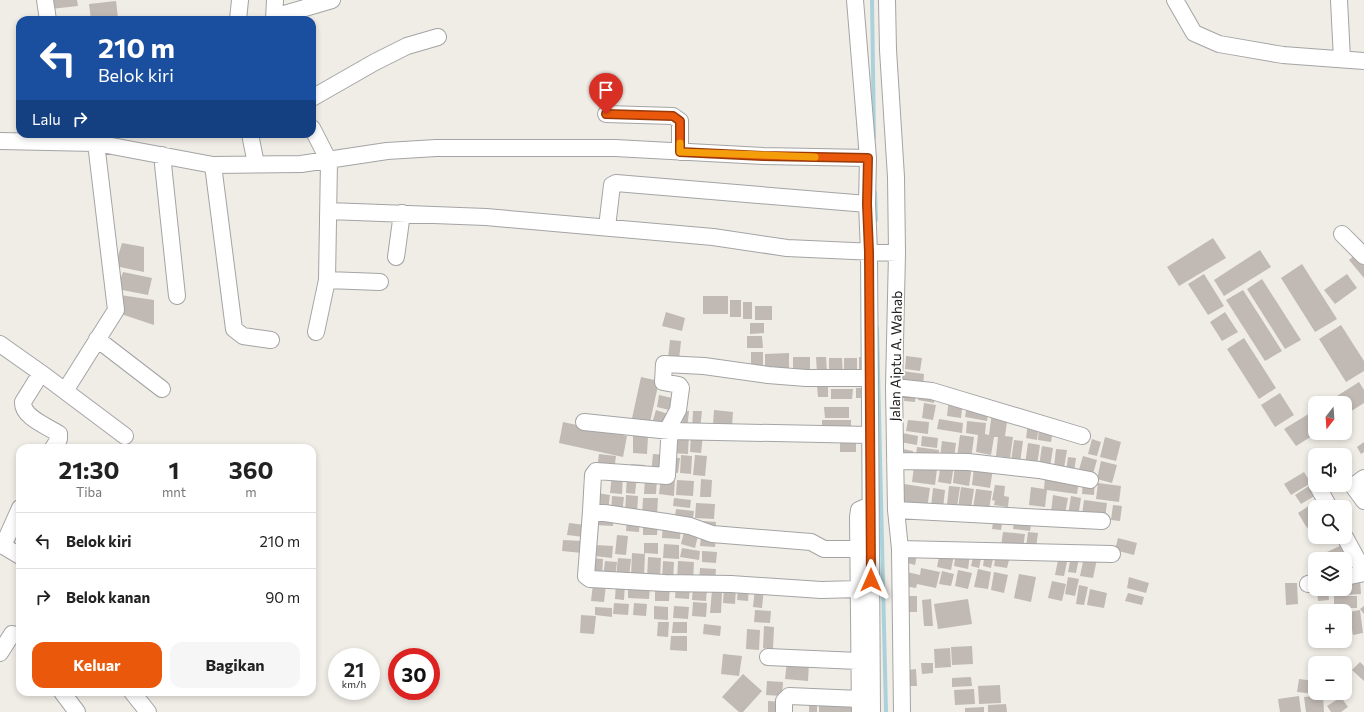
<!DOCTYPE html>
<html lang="id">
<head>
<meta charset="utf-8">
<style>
	body { margin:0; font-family:Commissioner,sans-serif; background:#f6f6f6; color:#222; height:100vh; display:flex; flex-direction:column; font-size:15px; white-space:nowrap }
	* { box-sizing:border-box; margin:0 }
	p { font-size:13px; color:#767676 }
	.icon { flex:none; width:22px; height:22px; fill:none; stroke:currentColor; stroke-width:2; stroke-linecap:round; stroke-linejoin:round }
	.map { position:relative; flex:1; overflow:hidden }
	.side { position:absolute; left:16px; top:444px; width:300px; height:252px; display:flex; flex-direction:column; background:#fff; border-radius:12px; box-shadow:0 2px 6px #0003 }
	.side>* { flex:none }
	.banner { position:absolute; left:16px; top:16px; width:300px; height:122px; border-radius:12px; box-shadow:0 2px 6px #0003; background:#1a4fa0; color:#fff; overflow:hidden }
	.needle { width:26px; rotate:197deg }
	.buttons { position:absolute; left:1308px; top:396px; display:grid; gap:8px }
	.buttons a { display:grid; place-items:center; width:44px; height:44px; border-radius:8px; background:#fff; box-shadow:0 2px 6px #0003; font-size:20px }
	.speed { position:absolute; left:328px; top:648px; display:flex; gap:8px; font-size:20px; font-weight:700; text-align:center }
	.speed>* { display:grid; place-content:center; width:52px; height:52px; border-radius:50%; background:#fff; box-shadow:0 2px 6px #0003; line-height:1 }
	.speed small { font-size:10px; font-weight:400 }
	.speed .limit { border:6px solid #d22; background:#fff; color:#111 }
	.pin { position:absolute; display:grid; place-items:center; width:34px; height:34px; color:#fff; margin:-41px -17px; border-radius:50% 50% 50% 0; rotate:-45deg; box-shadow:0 0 4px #0007 }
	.pin .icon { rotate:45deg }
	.me { position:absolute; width:44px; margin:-22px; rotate:0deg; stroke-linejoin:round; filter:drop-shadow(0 0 3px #0008) }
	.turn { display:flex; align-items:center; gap:14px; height:84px; padding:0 16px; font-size:18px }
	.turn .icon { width:52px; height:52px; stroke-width:2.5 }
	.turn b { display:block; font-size:28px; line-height:34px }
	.then { display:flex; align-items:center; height:38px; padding:0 16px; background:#0003; gap:8px; font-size:15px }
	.eta { display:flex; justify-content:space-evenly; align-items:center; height:68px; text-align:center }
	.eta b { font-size:24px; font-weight:700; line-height:28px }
	.primary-button { display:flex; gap:8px; margin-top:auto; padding:8px 16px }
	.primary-button a { flex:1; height:46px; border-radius:12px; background:#ea580c; color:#fff; font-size:16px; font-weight:700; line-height:46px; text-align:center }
	.primary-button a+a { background:#f6f6f6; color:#222 }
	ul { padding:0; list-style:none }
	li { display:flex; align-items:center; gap:12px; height:56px; padding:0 16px; border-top:1px solid #e0e0e0 }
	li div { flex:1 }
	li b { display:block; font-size:15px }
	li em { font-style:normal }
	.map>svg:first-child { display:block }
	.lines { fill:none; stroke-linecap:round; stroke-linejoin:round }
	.stream { stroke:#abd2db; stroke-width:4 }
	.building { fill:#c1b9b4 }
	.street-casing { stroke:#a4a4a4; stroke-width:18 }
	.street { stroke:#fff; stroke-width:16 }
	.route-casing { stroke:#983908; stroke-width:10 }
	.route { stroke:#ea580c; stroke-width:7 }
	.slow { stroke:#f59e0b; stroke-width:7 }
	.labels { text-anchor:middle; stroke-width:3.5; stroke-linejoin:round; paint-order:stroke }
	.street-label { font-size:14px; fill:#202020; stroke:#fff }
</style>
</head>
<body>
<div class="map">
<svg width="1364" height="712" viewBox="0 0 1364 712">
	<rect width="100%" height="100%" fill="#f0ede7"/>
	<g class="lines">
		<path class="stream" d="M872,0L874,138
			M875,192L876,220
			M877,328L886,712"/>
	</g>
	<path class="building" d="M50,0H77L78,6L51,9Z
		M116,1L118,18L91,20L89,4Z
		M1213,238L1226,258L1179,286L1167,267Z
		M122,243L144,247V272L115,266Z
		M1260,250L1271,267L1224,296L1214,280Z
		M1355,255L1364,266V278L1349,260Z
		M1302,264L1337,319L1315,332L1281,278Z
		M123,272L152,278L148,295L117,289Z
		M1204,274L1224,306L1208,315L1188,284Z
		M1347,274L1357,288L1335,304L1324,290Z
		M1262,279L1301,340L1285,349L1247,289Z
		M1243,290L1282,351L1265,361L1226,300Z
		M120,295L154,300V325L118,313Z
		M703,296H728V314H703Z
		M730,300H741V317H730Z
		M743,302H752V319H743Z
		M755,306H772V320H755Z
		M666,312L685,318L682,331L662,326Z
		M1225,312L1238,332L1222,341L1210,322Z
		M750,323H764V333L750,334Z
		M1341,325L1364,361V371L1346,382L1319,339Z
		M747,336H762L763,348H747Z
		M1244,338L1276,388L1259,399L1227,349Z
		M670,340L681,341L679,360L668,359Z
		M751,352H763V367H751Z
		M789,353V372H765V354Z
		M906,356L922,358L920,371L905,369Z
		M793,357H810V374H793Z
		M816,357H826L827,373H817Z
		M859,357H868V374H859Z
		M829,358H842L843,374H829Z
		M844,358H857V374H844Z
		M902,371L924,374L923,387L900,384Z
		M641,377L659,381L649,427L631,423Z
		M1359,382L1364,390V403L1345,415V403H1326Z
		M817,386H828V397H818Z
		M856,388H867L868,398H856Z
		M831,389H853L852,399H831Z
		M905,391L916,393L915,402L904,401Z
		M920,392L935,394L934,403L918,400Z
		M1280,393L1294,415L1275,427L1261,405Z
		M659,395L672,398L669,410L657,407Z
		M949,399L963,401L961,418L947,416Z
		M924,403L936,405L933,420L922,418Z
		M967,405L989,408L987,421L965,417Z
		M824,407H849V418H825Z
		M656,410L668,414L665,426L652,423Z
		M714,410L733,412L732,426L713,425Z
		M1315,410V433H1317L1296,446L1284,429Z
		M683,411H689L687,430L682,429Z
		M693,411H702L700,429H692Z
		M992,412L1008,415L1005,436L1013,437L1010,458L996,456L998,437H994L991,455L976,452L978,435L966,433L967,421L986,423L985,434L989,435Z
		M939,419L963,423L962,433L937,429Z
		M822,420H851V430H822Z
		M908,420L929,422L928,434L906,431Z
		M563,422L627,436L623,457L559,443Z
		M1028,423L1039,425L1037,440L1026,438Z
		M1039,428L1053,430L1051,442L1038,440Z
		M672,432H689L688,454L671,453Z
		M902,433L918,436L917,445L900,442Z
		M691,434L703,435L701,453L690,452Z
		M960,435L974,437L971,459L957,457Z
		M633,436H648L647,454L633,453Z
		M922,436L938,438L937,448L921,446Z
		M840,437H856V452H840Z
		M1105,437L1121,442L1116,461L1100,457Z
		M1092,439L1101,442L1097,456L1088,454Z
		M1014,440L1023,441L1020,463L1011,461Z
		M942,441L956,443L954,459L940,457Z
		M1364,442V452L1361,454L1357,447Z
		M1028,443L1040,445L1037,465L1025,464Z
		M1042,446L1053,448L1050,467L1039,466Z
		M917,447L939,450L938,459L916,456Z
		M898,448L913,451L912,457L897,455Z
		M1056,449L1067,450L1064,468L1054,467Z
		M599,454L616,456L614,471L597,469Z
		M653,454L667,455L665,474L651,473Z
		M681,455L692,456L691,474L680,473Z
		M695,455L707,456L705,476L693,475Z
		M1083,456L1097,460L1092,477L1078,473Z
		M670,457L680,458L678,473L668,472Z
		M1068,457L1076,458L1074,473L1066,472Z
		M1101,461L1117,465L1112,483L1097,479Z
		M941,463L954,465L951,484L938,482Z
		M631,464L645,465V473L630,472Z
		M955,464L972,466L969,486L953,483Z
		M914,466L937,469L935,485L912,482Z
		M974,467L993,469L990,488L972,485Z
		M1304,472L1311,483L1291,495L1284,484Z
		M612,474L623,475L622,494L610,493Z
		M627,476H637L635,494L626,493Z
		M661,477L675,479L674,496L659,494Z
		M1045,477L1079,481L1077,494L1047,490L1045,507L1029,505L1031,487L1044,489Z
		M645,478L657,479L656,494H644Z
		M701,479L712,480L711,497H700Z
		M677,480L694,481L693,496L676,495Z
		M1083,481L1095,482L1094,495L1082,494Z
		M1098,483L1121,486L1119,502L1096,499Z
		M904,484L930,488L927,509L901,505Z
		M1312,484L1318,494L1301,504L1295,495Z
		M995,485L1005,486L1004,496L1009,497L1008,507L994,505L995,501L992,500Z
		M949,486L960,487L957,507L952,504L947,505Z
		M961,487L974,489L971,509L958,508Z
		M933,488L945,490L943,509L931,507Z
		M976,489L992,491L989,510L973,508Z
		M597,493L610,495L608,511L596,510Z
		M626,495L638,496L637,513L625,512Z
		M1053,495L1068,498L1065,514L1051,512Z
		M612,496L624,497L622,514L611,513Z
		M1071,496L1081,498L1078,517L1068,515Z
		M643,498H658L657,516L642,515Z
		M674,498L691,500L690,508L673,506Z
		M1084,500L1107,503L1105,518L1082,515Z
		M1318,500L1322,507H1315V523L1307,528L1298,513Z
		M696,503L715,504L714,519L695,518Z
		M1113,505L1122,506L1120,521L1111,520Z
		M676,509L694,511L692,524L674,522Z
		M595,513L614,515L613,526L594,525Z
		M994,517L1003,518L1001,530L992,529Z
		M1015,517L1032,519L1030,531L1013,529Z
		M627,518L640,519L639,532L626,531Z
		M643,521L658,522L657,535H643Z
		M703,521L716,522L715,532L702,531Z
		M569,523L585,525L584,537L567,535Z
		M663,524L681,525L680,539L662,538Z
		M685,528L699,532L695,548L681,544Z
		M1003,532L1025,534L1023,549L1001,546Z
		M1028,532L1038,533L1036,548L1026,547Z
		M617,535L628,536L626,555L615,554Z
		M701,536L716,537L715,547L700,546Z
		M1118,538L1137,543L1134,555L1115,550Z
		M563,540L583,541L582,553L562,551Z
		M644,543H658V554L645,553L644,578L631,577L632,553L644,554Z
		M1346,543L1355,564L1345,568V559H1315V571L1310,560Z
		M664,544L679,545V559L663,558Z
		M595,545L613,546L612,558L594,556Z
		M682,548L700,551L699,560L680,557Z
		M702,551L717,552L716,563L702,562Z
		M940,552L954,555L951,570L937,567Z
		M956,552L970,555L968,569L954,566Z
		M985,552L994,554L991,568L983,566Z
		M906,553L917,555L915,565L904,562Z
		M974,553L982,554L979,568L971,566Z
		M996,554L1010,556L1007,568L994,566Z
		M1071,556L1079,558L1076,573L1068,572Z
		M648,557L661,558L660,579H647Z
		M1084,557L1097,559L1093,578L1080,576Z
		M591,558L603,559L602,578L589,577Z
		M618,558L631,559L629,578L616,577Z
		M1058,560L1067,562L1064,576L1055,575Z
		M605,561L617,562L615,578L603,577Z
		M663,561L674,562L673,582L662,581Z
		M678,561L694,562L693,581L677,580Z
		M700,568L716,569L715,582L699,581Z
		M921,568L940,572L936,588L917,584L916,588L904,586L907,572L920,575Z
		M978,569L991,572L988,589L974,587Z
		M958,570L972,573L968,589L955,586Z
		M942,571L954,574L951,586L939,584Z
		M994,572L1008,575L1004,593L991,590Z
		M1019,574L1036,577L1031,602L1014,598Z
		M1068,577L1079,579L1075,596L1065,594Z
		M1129,577L1149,583L1146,593L1127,588Z
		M1360,579L1361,594L1332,596L1331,589H1345V580Z
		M1052,581L1066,584L1062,601L1048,598Z
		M616,582L625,583L624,600L615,599Z
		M1285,583H1297L1298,604L1286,605Z
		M593,584L606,585L604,602L591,601Z
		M676,585L690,586L689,599L675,598Z
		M1079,585L1088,587L1084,605L1076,604Z
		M628,586L650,587L649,599L628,598Z
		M655,587H670L669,601H655Z
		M693,587L707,588L706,601L692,600Z
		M724,587L736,588L735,604L723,603Z
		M738,588L749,589L748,601L737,600Z
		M755,588H764L762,608L753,607Z
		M1090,589L1107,593L1104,608L1087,605Z
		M1317,589H1328L1329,600L1318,601Z
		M712,590L722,591L721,613H710Z
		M1128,593L1144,597L1142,605L1125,601Z
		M905,596H917V612H905Z
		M1334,596H1357V608H1334Z
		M931,599L933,626H924L922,600Z
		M968,599L972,624L938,629L934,604Z
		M693,602L707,603L706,617L692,616Z
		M614,603L629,604L628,615L613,614Z
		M634,603L647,604L646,616L633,615Z
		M654,606L668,607V620L654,619Z
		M674,606L689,607L688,619L673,618Z
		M1364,606V614L1360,609Z
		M595,607L612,608V617L595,615Z
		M1320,608L1342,610V611H1320Z
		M755,610L771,611L770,623L754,622Z
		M1345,610H1347L1346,622L1345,621Z
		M1360,610L1363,633L1353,635L1349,612Z
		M581,615L596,616L594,634L580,633Z
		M658,622H669L668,637L657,636Z
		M673,622H687V633H672Z
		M704,624L721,626L720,636L703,634Z
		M764,626L774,627L773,649L763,648Z
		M747,629L760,630L759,650L746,649Z
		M671,636H687V651L670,650Z
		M972,646L973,664L952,665L951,647Z
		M950,648L951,667L935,668L934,649Z
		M723,654L742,656L739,676L721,674Z
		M787,661L809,663L808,681L785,679Z
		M1360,662L1364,666V681L1352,670Z
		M921,663H933V673L922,674Z
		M916,669L917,686H909L908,670Z
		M743,674L762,691L743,712H739L722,697Z
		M971,677L972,686L952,687V678Z
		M1299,679L1315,681V694L1297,692Z
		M767,681L783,682L782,696L766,695Z
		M1000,685L1001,703L979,704L978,686Z
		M974,689L975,704L955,705L954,690Z
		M1323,695L1324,712H1306L1304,697Z
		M1299,696L1301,712H1280L1278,699Z
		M1341,697L1348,707L1341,712H1331L1327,706Z
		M768,701L783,702L782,712H768Z
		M819,702L857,705V712H819Z
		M809,703H817V712H809Z
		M1006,704L1007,712H988V705Z
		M984,707V712H965V708Z"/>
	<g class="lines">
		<g class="street-casing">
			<path id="street" d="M45,0L48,20
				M855,0L868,158L867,204L869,252L872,712
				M887,0L888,50L896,177L897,253L894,387L896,510L900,549L902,712
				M1175,0L1194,33L1219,44L1283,55L1364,61
				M1339,0L1342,59
				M274,17L332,0
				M238,20L240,0
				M274,20L275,0
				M312,98L375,62L407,46L438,37
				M606,114L673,116L680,121V152
				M312,128L329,161L327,280L316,332
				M250,134L256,164
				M0,141L96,143L213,165L301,164L387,151L436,148H615L763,156L868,158
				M162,155L177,296
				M213,165L234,329L243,336L271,340
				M329,211L486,217L713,237L787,248L897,253
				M607,227L612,185L616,183L867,204
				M1342,234L1364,256
				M396,257L402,213
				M327,280L380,282
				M97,339L162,389
				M0,344L41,373L23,402C22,417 47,426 59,434V439L53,448
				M41,373L125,436
				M894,387L932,391L1082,436
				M65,391L116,310L96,143
				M584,422L670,431L870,435
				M895,461L968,462L1039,470L1090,480
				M1364,478L1353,486L1364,501
				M1317,485L1329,507
				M896,510L1102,521
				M591,511L586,576L590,579L665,583L731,584L821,590L860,589
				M1345,537L1364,572
				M0,544L20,556
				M3,546L20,508
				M859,549H824L811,542L712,534L690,526L666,522L591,511L593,475L596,471L667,476L670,425L678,410L681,388L679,385L663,382L664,364L704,366L768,375L806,378H870
				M900,549L1112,554
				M1345,577L1364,573
				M1308,584L1315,582
				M0,653L12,634L20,636
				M768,657L858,661
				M62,692L77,712
				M132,692L148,712
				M784,712V701L789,696L860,699
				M860,712L858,517L859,510L870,505"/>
		</g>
		<use href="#street" class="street"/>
	</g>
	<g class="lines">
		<g class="route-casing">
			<path id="route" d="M606,114L673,116L680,121V152L763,156L868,158L867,204L869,252L871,580"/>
		</g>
		<use href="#route" class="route"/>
		<path class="slow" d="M680,143V152L815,157"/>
	</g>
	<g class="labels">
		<g class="street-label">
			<text transform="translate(896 356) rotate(-89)" y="5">Jalan Aiptu A. Wahab</text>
		</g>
	</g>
</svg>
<div class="buttons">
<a><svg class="needle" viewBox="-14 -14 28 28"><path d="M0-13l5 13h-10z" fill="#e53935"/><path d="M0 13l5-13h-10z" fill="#767676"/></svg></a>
<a><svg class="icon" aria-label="sound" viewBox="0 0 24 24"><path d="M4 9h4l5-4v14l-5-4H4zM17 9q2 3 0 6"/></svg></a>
<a><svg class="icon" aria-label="search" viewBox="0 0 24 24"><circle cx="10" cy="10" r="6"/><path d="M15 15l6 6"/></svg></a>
<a><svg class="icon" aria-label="layers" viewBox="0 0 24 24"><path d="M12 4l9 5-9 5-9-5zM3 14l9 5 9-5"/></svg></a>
<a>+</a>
<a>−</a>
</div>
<div class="speed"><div>21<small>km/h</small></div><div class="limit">30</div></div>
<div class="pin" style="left:606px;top:114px;background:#d93025"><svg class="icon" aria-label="arrive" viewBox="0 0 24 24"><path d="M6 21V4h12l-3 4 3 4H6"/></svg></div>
<svg class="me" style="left:871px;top:580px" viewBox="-20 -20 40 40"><path d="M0-17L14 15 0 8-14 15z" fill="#ea580c" stroke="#fff" stroke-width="4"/></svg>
<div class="banner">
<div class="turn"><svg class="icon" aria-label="left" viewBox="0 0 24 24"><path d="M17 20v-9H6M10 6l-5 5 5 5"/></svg><div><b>210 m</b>Belok kiri</div></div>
<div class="then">Lalu<svg class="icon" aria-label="right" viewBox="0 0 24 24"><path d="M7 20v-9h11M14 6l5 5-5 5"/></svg></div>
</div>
<section class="side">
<div class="eta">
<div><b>21:30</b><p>Tiba</p></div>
<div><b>1</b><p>mnt</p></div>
<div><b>360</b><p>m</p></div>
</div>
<ul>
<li><svg class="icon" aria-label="left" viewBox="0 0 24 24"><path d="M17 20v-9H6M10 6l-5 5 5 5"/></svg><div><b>Belok kiri</b></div><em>210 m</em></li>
<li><svg class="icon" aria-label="right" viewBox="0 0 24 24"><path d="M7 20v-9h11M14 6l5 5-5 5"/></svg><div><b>Belok kanan</b></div><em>90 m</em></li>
</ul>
<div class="primary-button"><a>Keluar</a><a>Bagikan</a></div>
</section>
</div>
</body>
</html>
